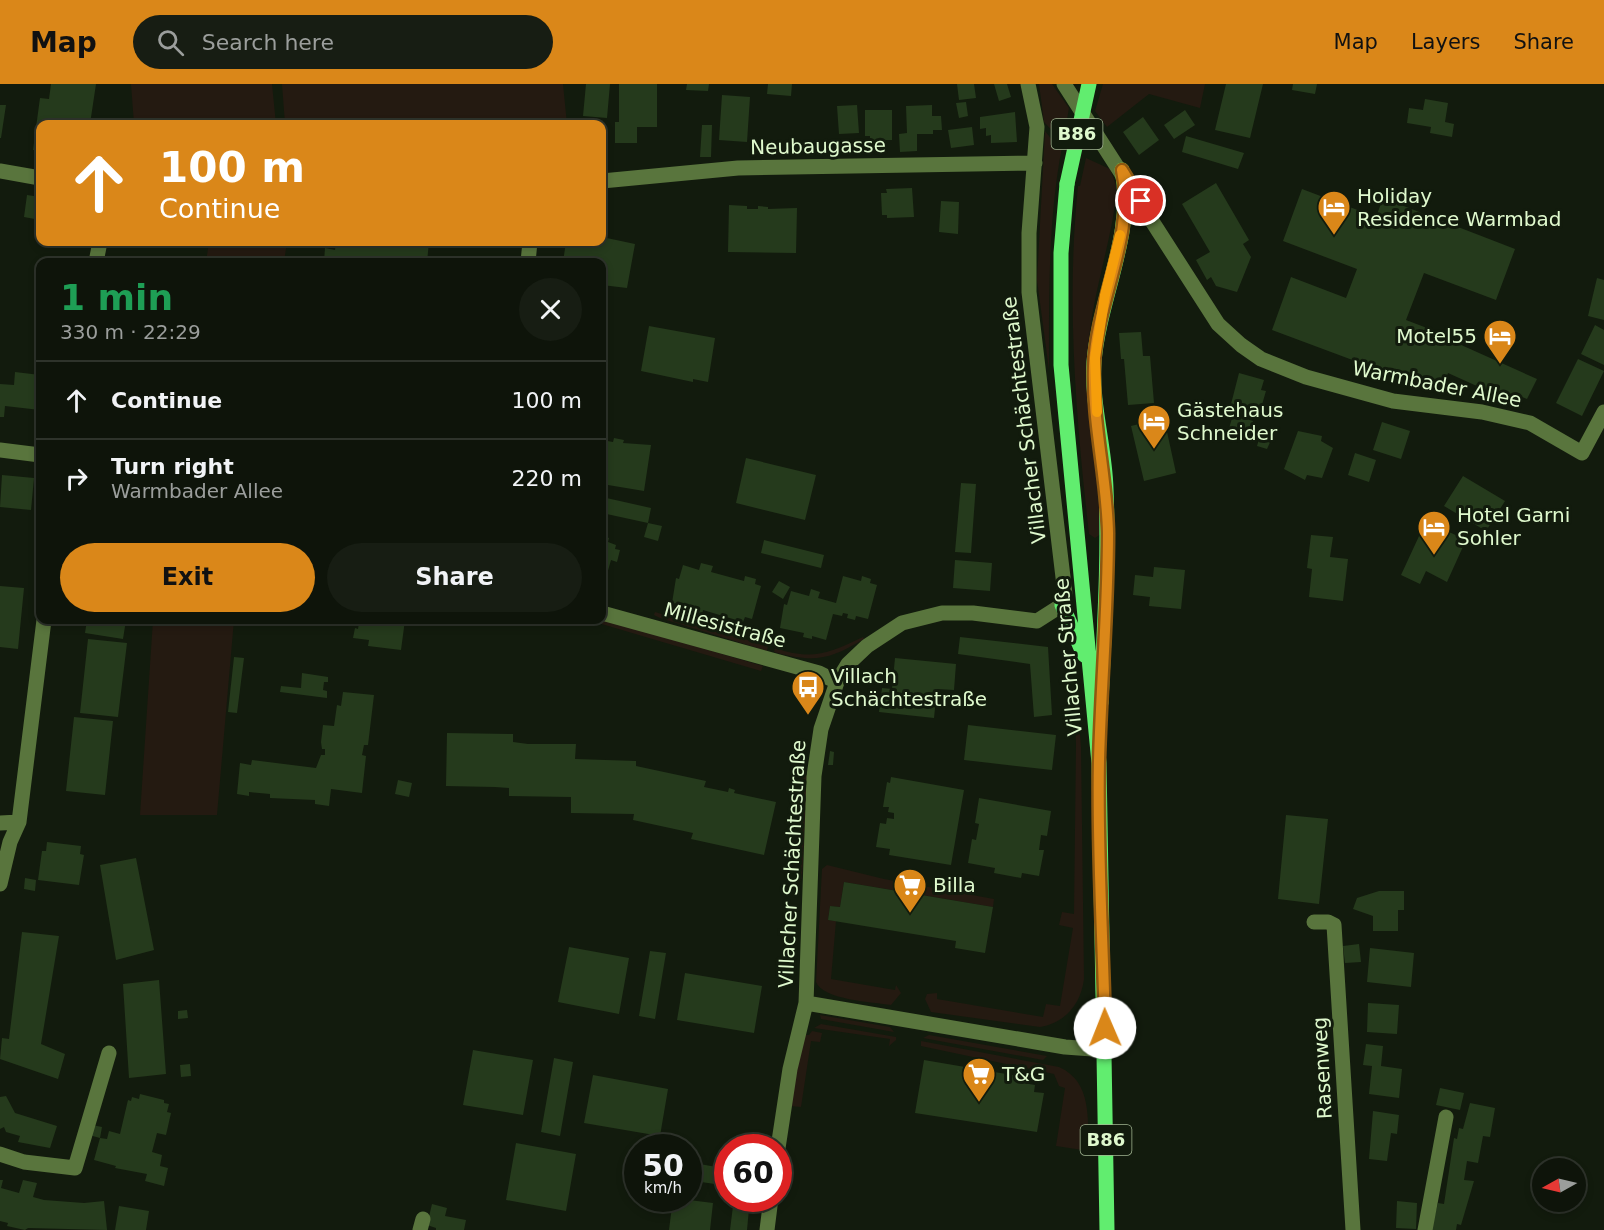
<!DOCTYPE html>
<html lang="en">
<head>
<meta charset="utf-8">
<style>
	body { margin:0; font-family:"DejaVu Sans",sans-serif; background:#171d13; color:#f1f3f6; height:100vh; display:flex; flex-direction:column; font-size:22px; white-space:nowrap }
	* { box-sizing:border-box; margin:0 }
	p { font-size:20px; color:#9b9e9c }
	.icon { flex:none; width:33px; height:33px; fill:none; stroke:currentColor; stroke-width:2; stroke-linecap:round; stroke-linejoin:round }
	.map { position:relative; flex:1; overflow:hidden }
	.side { position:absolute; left:36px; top:174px; width:570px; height:366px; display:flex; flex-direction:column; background:#0e140a; border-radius:12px; box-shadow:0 3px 9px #0003,0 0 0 2px #2e332b }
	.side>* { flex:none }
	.hud { position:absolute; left:36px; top:36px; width:570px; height:126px; border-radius:12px; box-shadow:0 3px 9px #0003,0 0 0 2px #2e332b; background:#da8719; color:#fff; overflow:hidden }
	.needle { width:39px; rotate:262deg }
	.fabs { position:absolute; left:1532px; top:1074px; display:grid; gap:12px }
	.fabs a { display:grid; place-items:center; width:54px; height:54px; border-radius:50%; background:#0e140a; box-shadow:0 3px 9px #0003,0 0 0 2px #2e332b; font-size:30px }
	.speed { position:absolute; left:624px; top:1050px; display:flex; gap:12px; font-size:30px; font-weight:700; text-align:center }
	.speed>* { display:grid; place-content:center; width:78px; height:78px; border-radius:50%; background:#0e140a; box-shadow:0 3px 9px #0003,0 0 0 2px #2e332b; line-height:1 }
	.speed small { font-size:15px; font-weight:400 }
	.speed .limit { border:9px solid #d22; background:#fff; color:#111 }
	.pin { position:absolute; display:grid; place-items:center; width:51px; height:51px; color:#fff; margin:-26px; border:3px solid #fff; border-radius:50%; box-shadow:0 2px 6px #0007 }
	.me { position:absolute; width:66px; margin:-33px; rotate:359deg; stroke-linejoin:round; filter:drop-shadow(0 0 4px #0008) }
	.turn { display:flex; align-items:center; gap:21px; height:126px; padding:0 24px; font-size:27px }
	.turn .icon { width:78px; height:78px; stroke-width:2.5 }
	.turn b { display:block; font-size:42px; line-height:51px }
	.round { display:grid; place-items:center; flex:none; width:63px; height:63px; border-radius:32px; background:#171d13 }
	.summary { display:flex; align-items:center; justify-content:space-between; height:102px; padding:0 24px }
	h1 { font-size:36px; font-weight:600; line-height:45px; color:#1e9e55 }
	.primary-button { display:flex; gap:12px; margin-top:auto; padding:12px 24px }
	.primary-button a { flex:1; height:69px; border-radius:36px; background:#da8719; color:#111; font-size:24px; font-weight:600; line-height:69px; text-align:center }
	.primary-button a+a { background:#171d13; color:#f1f3f6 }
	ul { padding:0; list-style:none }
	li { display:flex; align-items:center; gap:18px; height:78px; padding:0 24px; border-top:2px solid #2e332b }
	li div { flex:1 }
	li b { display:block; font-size:22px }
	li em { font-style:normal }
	header { display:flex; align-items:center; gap:36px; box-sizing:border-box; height:84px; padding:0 30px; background:#da8719; color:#111 }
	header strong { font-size:28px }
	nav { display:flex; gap:33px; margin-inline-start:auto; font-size:21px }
	.search { width:420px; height:54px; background:#171d13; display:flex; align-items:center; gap:15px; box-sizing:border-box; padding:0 21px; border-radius:33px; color:#9b9e9c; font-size:22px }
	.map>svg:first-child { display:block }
	.green { fill:#241a11 }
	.building { fill:#253a1c }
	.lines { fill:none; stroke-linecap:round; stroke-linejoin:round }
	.minor { stroke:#59753d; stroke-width:15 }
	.major { stroke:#61ed6f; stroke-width:15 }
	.major-bridge { stroke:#61ed6f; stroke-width:15 }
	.route-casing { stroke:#8e5810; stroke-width:15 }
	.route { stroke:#da8719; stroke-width:10 }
	.slow { stroke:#f59e0b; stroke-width:10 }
	.labels { text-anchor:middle; stroke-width:6; stroke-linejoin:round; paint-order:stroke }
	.shield { fill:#121b0d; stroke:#a2b693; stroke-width:1.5 }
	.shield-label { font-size:18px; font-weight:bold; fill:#dff9cd }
	.street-label { font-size:20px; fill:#dff9cd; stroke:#121b0d }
	.poi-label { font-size:20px; fill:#dff9cd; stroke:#121b0d; text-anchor:start }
</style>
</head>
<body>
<header>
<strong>Map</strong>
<div class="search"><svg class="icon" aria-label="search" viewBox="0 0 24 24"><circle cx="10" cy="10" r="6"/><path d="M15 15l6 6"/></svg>Search here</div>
<nav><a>Map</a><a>Layers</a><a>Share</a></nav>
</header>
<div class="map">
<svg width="1604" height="1146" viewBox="0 0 1604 1146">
	<rect width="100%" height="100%" fill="#121b0d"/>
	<path class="green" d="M131,0H272L276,40H134Z
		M282,0H563L567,40H285Z
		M1039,0H1052L1069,24L1063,58L1044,38Z
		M1103,0H1205L1200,24L1149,10L1107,43L1095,27Z
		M1045,47L1056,61L1062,63C1048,136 1049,210 1049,286L1037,196Z
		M1086,74L1110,85L1117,104C1112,159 1091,212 1088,267C1084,328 1099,389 1101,450L1095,454L1089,450C1076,333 1066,219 1078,102H1080Z
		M209,158H287L284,178H206Z
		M655,528L768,562L767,567L660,534L654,531Z
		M602,535L763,582L761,587L588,536Z
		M153,536H234L217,731H140Z
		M863,553L864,555C829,576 814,579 774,568L775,564C812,577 829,569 863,553Z
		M1075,588L1081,663L1084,895C1081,920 1065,939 1040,943L931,928L925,915L927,910L937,909V915L1043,933L1046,920L1060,922L1073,844L1059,841L1062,828L1074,830L1076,660L1073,590Z
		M802,687H807L802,794L796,804Z
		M827,781L884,795L994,815L993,823L844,798L840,823L830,822L828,836L836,837L831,895L895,906L896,901L901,909L891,921C873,918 823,916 816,898L822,785Z
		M820,931L890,943L894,948L821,935Z
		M821,940L896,953V956L889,962L890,955L814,944Z
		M812,947L822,949L820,958L811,957L801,1023L790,1022L804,951H809Z
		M929,951L1047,972L1043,976L923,954Z
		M921,957L1059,983C1093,998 1087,1036 1089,1067L1056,1062L1065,1004L1059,1002L1054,990L921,962Z"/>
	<path class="building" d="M51,0H96L90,40H40V67L33,66L40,14L49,15Z
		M586,0H610L607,34L583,32Z
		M619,0H657V43H637V59H615V38H619Z
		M687,0H709L708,7L686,6Z
		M768,0H792L791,12L767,10Z
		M957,0H974L976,14L959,16Z
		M994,0H1007L1011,13L999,17Z
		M1226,0H1263L1250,54L1215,46Z
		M1293,0H1317L1315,10L1292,6Z
		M722,11L750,13L747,58L719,56Z
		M1425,15L1448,19L1445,38L1454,40L1452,53L1430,49L1431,43L1407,39L1409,24L1423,26Z
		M966,18L968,32L959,34L956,19Z
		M0,21H6L1,54H0Z
		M857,21L859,49L839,50L837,22Z
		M932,21V32H941L942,46H933V50H917V67L900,68L899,50L907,49L906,22Z
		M865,26H892V56H870V52H865Z
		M1185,26L1195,41L1174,55L1164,41Z
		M1015,28L1017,58L991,59V51L986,52V44L980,45V33Z
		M1143,33L1159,56L1139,71L1123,48Z
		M702,41H712L711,73H700Z
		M972,43L974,61L951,64L948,46Z
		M1186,52L1244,69L1238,85L1182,68Z
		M1216,99L1249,156L1243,160L1251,173L1237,208L1216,202L1211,193L1207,196L1196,176L1210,168L1182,120Z
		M912,104L914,133L887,134V131H882L881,109H887L886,105Z
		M1302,105L1376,133L1383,114L1515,165L1496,216L1424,189L1406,236L1461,257L1459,260L1537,295L1527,315L1514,310L1510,317L1448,289L1441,309L1272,246L1291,193L1346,214L1357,185L1283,157Z
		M27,111L40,113V136L24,133Z
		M941,117L959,118L958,150L939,148Z
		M729,121L747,122V125H758V122L768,123V125L797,124L796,169L728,168Z
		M602,153L635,160L627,204L602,201V178H563L566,158H602Z
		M336,158H429L427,178H324L325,164L335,166Z
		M1597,194L1604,196V236L1588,232Z
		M1595,241L1604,246V281L1581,270Z
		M649,242L715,254L708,298L693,295V298L641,287Z
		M1141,248L1143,272H1150L1154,319L1128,321L1124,275H1121L1119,249Z
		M1578,275L1604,287L1582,332L1556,319Z
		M15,288L40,291V326L5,322L4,333H0V300L14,301Z
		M1239,289L1264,296L1261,306L1266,307L1261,324L1256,322L1254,331L1230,324Z
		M1233,331L1253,337L1247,357L1227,351Z
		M1164,334L1176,389L1144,397L1131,342Z
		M1382,338L1410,347L1401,375L1373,366Z
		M1298,347L1322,352L1321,357L1333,364L1322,394L1307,391L1305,396L1284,385Z
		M1260,352L1271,356L1267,365L1257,362Z
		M614,354L624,356L623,359L651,361L644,407L602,400V356L613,358Z
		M1355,369L1376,376L1369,398L1348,391Z
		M746,374L816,391L805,436L736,419Z
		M2,391L34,394L31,426L0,423Z
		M1463,392L1505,417L1486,447L1444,422Z
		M961,399L976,400L971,469L955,468Z
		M602,413L651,424L648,439L602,429Z
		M1426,437L1466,456L1447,498L1426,487L1420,500L1401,491Z
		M648,439L662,442L658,457L644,453Z
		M1311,451L1333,453L1330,473L1348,475L1343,517L1309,513L1312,485L1307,484Z
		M602,452L609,454L608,458L616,461L615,465L620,466L617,478L611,476L605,497L602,496Z
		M764,456L824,471L821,484L761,469Z
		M955,476L992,479L990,507L953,504Z
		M701,479L713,482L711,488L744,497L745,492L756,495L755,500L761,502L752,535L745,533L743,538L703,526L702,531L690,528L692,522L672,519L676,494L679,495L683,481L699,486Z
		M1154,483L1185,486L1181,525L1149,522L1150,513L1133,511L1135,491L1153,493Z
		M843,492L861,497L862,492L871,495L870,499L877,501L868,535L856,532L855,536L847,534L848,530L843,529L842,532L833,530L826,556L812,552V555L803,553L804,549L780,544L784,520L787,521L791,507L809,512L811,505L820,508L818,514L836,519Z
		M779,497L790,503L783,515L772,508Z
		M0,502L24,504L18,565L0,563Z
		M87,536H126L123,555L85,549Z
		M367,536H405L401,566L368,562L369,556L353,554L355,544L358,545L359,539L367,540Z
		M960,553L1048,563L1052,631L1034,633L1030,580L958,570Z
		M88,555L127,559L118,633L80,629Z
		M234,573L244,574L237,629L228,628Z
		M895,574L956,580L954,606L937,605L934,634L879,628L882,604L892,605Z
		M302,589L328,593V598H324L323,606L327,607V614L280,608L281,602L301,604Z
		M343,608L374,611L368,661H364L362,671L366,672L362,709L331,705L329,722L315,720V716L270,714V710L249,708V712L237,710L240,679L251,681L252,676L316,684L321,671H325V665H322L321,658L323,641L334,642L337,621L341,622Z
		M74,633L113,637L105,711L66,707Z
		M968,641L1056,651L1052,686L964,676Z
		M447,649L513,650V658L528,660H576L575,675L636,677V682L706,697L704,703L728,708L729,704L735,706L734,709L776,718L764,771L691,755L693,749L633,736L634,730L571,729V713L509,712V704L495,703L446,702Z
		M830,667L834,668L833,681H828Z
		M891,693L964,706L951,781L889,771L890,765L876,763L880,739L886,740L887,734L894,735V729L888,728L889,723H883L887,698L890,699Z
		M398,696L412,699L409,713L395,710Z
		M979,714L1051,727L1047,752L1041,751L1039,766H1044L1039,792L1022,789L1021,794L994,789L995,784L968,779L972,755L976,756L979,740L975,739Z
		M1286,731L1328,735L1319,820L1278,815Z
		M47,758L81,762L80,770L84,771L79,801L38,796L42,767H46Z
		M136,774L154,866L116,876L100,781Z
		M25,794L36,796L35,807L24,805Z
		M844,798L993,823L985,869L955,864L956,857L828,836L830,822L840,823Z
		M1379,807H1404V826H1398V847H1373V832L1353,825L1357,814Z
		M22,848L59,852L41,960L65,970L58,995L0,975L2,954L9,955Z
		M1359,860L1361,878L1345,879L1343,862Z
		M569,863L629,874L619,930L558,918Z
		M1370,864L1414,869L1411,903L1367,898Z
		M650,867L666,869L655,935L639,932Z
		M685,889L762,902L754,949L677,936Z
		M159,896L166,990L129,994L123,900Z
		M1368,919L1399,921L1397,950L1367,948Z
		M187,926L188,934L178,935V927Z
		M1366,960L1383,962L1381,982L1402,985L1399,1014L1369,1010L1372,982L1363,981Z
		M473,966L533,976L523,1031L463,1021Z
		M554,974L573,978L560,1052L541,1048Z
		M924,976L1018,992L1017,998L1035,1001L1034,1008L1044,1009L1037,1048L915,1029Z
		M190,980L191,992L181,993L180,981Z
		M593,991L668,1005L660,1052L584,1039Z
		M1440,1004L1464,1009L1460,1026L1436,1021Z
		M140,1010L164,1016V1019L169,1020L167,1028L171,1029L166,1051L157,1049L152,1068L162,1071L160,1082L168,1084L164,1102L145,1097L147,1090L115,1084L116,1082L94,1076L100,1054L107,1055L109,1047L120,1050L128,1016L131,1017L132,1013L139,1015Z
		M6,1012L15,1029L57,1042L50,1064L18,1058L20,1052L6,1048L4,1043L0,1045V1013Z
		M1470,1019L1495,1024L1490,1053L1483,1052L1478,1079L1467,1077L1464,1096L1474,1097L1461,1141L1457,1140L1456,1146H1431L1438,1119L1444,1120L1454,1054L1457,1055L1459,1044L1463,1045Z
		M1373,1027L1399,1031L1397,1050L1391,1049L1387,1077L1369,1075Z
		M92,1041L102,1043L100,1054L89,1051Z
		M516,1059L576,1070L566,1127L506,1116Z
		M688,1078L728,1085V1102L688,1096Z
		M0,1096H3L1,1104L19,1109L23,1096L37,1099L33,1113L44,1116L84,1119L104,1117L107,1146L28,1144L25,1146L7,1142L8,1139L0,1137Z
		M673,1114L713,1119L710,1146H669Z
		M734,1114H750L747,1146H730Z
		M1397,1117L1417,1119L1416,1145L1396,1144Z
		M432,1120L447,1124L445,1132L466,1136L464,1146H436V1144L427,1141Z
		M119,1122L149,1127L146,1146H115Z"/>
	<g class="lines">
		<path class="minor" d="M1064,0L1218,240L1241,261L1261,275L1306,293L1393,317L1482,328L1530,339L1582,369L1604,328
			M0,87L40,94
			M602,97L738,84L1035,79
			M96,178L100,158
			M528,178L530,158
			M0,366L40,371
			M602,529L819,589L837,598
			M0,739L19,738
			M0,800L10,758L19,738L44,536
			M1314,838H1328L1334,841L1353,1146
			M806,919L1065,963L1106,966
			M778,1064L790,985L806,919L814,692L821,645L837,598L848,580L867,562L902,539L942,529H973L1037,537L1062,521L1065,510L1029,208V149L1037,43L1028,0
			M0,1070L24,1078L75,1084L109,969
			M420,1146L423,1135
			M767,1146L771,1114
			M1425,1146L1446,1033"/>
		<path class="major" d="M1067,100L1061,169V281L1099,679L1107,1146
			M1062,521L1084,571
			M1101,619C1104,548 1109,476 1106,405C1105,363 1091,320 1094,278C1099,215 1135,149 1122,86"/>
		<path class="major-bridge" d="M1067,100L1089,0"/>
	</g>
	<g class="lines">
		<g class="route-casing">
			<path id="route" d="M1105,944C1103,855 1097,765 1099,676C1101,601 1108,525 1108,449C1107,393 1092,338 1094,282C1096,217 1136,151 1122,86L1141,117"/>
		</g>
		<use href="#route" class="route"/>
		<path class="slow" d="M1097,328L1095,274L1105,211L1120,151"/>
	</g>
	<defs>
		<g id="hotel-pin" transform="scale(1.725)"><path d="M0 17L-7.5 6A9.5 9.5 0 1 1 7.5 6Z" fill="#da8719" stroke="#121b0d"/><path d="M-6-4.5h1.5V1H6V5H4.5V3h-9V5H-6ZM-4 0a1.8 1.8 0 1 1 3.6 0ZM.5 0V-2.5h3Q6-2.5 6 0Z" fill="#fff"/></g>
		<g id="bus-pin" transform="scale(1.725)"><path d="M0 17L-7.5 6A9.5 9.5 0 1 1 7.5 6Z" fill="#da8719" stroke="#121b0d"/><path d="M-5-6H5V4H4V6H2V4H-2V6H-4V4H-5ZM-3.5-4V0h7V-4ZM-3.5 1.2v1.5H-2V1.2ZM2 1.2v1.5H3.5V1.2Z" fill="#fff"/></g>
		<g id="supermarket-pin" transform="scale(1.725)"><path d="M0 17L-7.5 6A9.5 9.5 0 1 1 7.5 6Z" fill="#da8719" stroke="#121b0d"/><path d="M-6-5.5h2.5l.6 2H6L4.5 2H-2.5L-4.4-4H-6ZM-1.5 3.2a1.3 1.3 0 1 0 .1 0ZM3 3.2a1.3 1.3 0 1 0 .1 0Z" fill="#fff"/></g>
	</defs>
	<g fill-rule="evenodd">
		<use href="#hotel-pin" x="1334" y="123"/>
		<use href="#hotel-pin" x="1500" y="252"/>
		<use href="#hotel-pin" x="1154" y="337"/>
		<use href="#hotel-pin" x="1434" y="443"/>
		<use href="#bus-pin" x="808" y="603"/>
		<use href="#supermarket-pin" x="910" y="801"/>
		<use href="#supermarket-pin" x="979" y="990"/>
	</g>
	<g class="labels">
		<g class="shield">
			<rect x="1051.5" y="35" width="51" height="30" rx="4.5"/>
			<rect x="1080.5" y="1041" width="51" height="30" rx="4.5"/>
		</g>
		<g class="shield-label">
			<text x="1077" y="56">B86</text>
			<text x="1106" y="1062">B86</text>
		</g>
		<g class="street-label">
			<text transform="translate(818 62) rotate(-1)" y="7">Neubaugasse</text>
			<text transform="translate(1437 300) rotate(11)" y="7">Warmbader Allee</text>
			<text transform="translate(1024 336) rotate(-97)" y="7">Villacher Schächtestraße</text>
			<text transform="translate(725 541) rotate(15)" y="7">Millesistraße</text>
			<text transform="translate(1068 573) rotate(-95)" y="7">Villacher Straße</text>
			<text transform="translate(792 780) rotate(-87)" y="7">Villacher Schächtestraße</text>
			<text transform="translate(1322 984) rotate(-93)" y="7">Rasenweg</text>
		</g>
		<g class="poi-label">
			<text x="1357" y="119">Holiday<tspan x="1357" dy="23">Residence Warmbad</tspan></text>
			<text x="1477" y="259" text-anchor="end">Motel55</text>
			<text x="1177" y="333">Gästehaus<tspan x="1177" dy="23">Schneider</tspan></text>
			<text x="1457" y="438">Hotel Garni<tspan x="1457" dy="23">Sohler</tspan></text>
			<text x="831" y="599">Villach<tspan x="831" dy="23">Schächtestraße</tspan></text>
			<text x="933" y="808">Billa</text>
			<text x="1002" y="997">T&amp;G</text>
		</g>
	</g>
</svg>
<div class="fabs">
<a><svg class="needle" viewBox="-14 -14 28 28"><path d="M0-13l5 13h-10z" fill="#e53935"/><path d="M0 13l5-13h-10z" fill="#9b9e9c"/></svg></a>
</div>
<div class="speed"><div>50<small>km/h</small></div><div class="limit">60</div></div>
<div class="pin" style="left:1141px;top:117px;background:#d93025"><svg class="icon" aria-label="arrive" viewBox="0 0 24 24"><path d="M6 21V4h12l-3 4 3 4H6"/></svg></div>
<svg class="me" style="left:1105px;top:944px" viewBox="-20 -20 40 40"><circle r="19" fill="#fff"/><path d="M0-13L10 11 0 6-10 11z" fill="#da8719"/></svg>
<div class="hud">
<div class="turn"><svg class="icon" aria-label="ahead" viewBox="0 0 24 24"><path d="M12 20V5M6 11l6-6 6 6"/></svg><div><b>100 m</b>Continue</div></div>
</div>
<section class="side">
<div class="summary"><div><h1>1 min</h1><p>330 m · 22:29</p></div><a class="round"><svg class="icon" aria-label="close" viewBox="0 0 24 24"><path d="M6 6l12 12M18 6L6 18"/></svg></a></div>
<ul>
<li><svg class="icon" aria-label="ahead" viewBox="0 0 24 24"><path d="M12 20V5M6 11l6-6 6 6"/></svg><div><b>Continue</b></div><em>100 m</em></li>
<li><svg class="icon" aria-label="right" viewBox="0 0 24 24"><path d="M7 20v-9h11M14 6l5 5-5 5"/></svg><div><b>Turn right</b><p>Warmbader Allee</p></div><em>220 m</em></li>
</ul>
<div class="primary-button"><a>Exit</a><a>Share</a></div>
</section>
</div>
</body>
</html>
